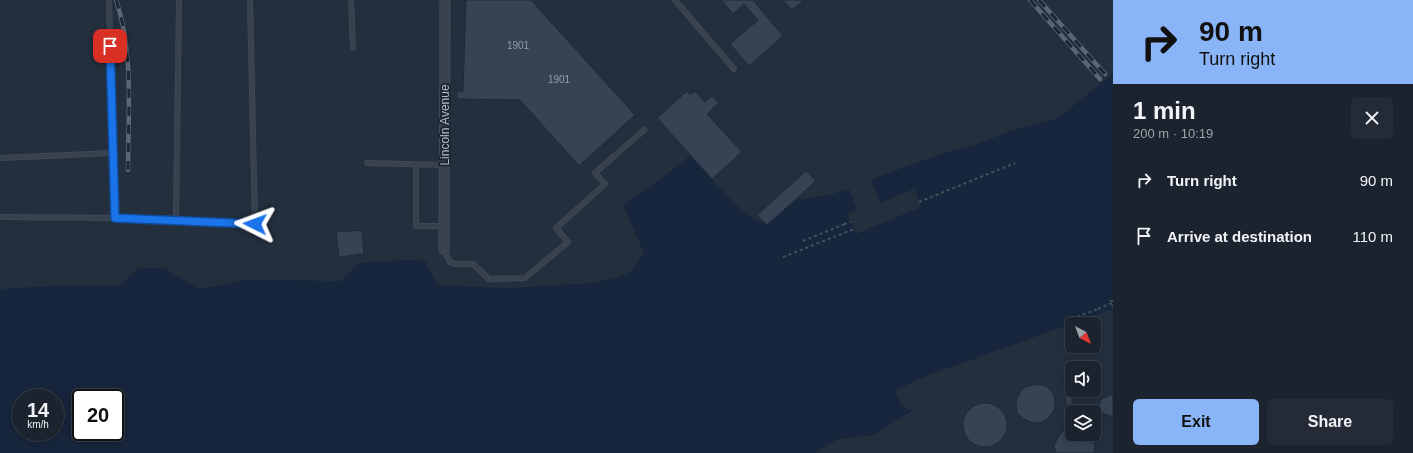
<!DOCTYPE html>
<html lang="en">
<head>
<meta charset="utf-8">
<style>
	body { margin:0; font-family:Arial,sans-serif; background:#242b36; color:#f1f3f6; height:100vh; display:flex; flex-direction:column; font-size:15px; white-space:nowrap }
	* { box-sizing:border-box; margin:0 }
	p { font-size:13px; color:#a0a4aa }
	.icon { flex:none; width:22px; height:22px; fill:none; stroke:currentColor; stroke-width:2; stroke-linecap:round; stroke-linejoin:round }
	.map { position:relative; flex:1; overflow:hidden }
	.panel { display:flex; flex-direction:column; background:#1b232e; width:300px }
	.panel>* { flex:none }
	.guide { background:#8ab4f8; color:#111; overflow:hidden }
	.needle { width:26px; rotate:138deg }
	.fabs { position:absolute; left:1065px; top:317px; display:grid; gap:8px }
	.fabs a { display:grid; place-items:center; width:36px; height:36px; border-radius:6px; background:#1b232e; box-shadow:0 2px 10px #0003,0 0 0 1px #39404a; font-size:20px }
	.speed { position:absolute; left:12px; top:389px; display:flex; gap:8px; font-size:20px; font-weight:700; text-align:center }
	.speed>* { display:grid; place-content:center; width:52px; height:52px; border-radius:50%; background:#1b232e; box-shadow:0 2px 10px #0003,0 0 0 1px #39404a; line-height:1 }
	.speed small { font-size:10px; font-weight:400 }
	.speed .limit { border:2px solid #111; border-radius:6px; background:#fff; color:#111 }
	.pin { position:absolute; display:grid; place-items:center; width:34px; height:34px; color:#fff; margin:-17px; border-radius:8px; box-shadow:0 2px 6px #0006 }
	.me { position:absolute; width:44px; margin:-22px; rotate:273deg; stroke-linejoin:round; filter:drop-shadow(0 0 3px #0008) }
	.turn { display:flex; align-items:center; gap:14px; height:84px; padding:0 20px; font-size:18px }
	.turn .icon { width:52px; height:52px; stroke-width:2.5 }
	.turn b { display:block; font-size:28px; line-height:34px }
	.round { display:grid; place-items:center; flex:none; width:42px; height:42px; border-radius:6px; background:#242b36 }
	.headline { display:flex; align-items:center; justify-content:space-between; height:68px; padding:0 20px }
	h1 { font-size:24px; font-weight:700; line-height:30px }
	.button { display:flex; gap:8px; margin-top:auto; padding:8px 20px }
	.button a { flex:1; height:46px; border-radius:6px; background:#8ab4f8; color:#111; font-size:16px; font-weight:700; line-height:46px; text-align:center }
	.button a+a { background:#242b36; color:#f1f3f6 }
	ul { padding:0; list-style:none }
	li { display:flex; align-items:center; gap:12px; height:56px; padding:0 20px }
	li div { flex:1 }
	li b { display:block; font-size:15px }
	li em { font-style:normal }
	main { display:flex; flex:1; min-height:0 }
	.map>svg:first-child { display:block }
	.water { fill:#17263c; fill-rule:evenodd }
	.pier { fill:#242f3e }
	.building { fill:#364354; stroke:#1f2835 }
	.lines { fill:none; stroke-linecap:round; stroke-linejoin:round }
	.lane-casing { stroke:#414a57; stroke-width:6 }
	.street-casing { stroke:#414a57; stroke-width:11 }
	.path { stroke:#3f5557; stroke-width:2; stroke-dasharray:3 3; stroke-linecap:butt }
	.lane { stroke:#38414e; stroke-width:4.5 }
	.street { stroke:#38414e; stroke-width:9 }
	.rail-casing { stroke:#5a6575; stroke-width:4.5 }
	.rail { stroke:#1d2633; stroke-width:3; stroke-dasharray:9; stroke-linecap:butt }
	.route-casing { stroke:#114b97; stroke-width:10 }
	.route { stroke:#1a73e8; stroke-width:7 }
	.labels { text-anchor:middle; stroke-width:4; stroke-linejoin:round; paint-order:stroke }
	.number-label { font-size:10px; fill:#929caa }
	.street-label { font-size:12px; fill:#b4bcc9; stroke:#1d2633 }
</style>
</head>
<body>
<main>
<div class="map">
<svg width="1113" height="453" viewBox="0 0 1113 453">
	<rect width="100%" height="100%" fill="#242f3e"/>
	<path class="water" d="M1113,74V319L1094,324H1072L922,392L910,400L913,410L873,435L838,439L815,453H0V289L67,285L119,286L139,268H164L199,289L245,280L341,281L359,263L407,260L425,261L437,285L508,288L593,283L619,277L630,272L644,253L623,205L663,177L690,156L738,207L754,219L763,222L767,225L797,199L825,196L849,189L896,170L941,154L975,145L1010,131L1058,118ZM21,398H55V432H21ZM81,398H115V432H81Z"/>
	<path class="pier" d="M871,180L880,203L914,189L921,207L856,234L847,213L857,209L849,189Z
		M1113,309V321L1094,328V324H1072V337L923,394L912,401L914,408L908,410L902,405L896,395L897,390L926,376Z"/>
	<path class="building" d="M466,0H531L635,115L579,166L520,100L457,99V91H463Z
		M721,0H753L783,36L749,66L730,44L758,20L744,4L733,14Z
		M783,0H804L792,10Z
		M687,91L690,95L695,91L705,102L712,96L719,103L707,114L742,152L712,179L657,118Z
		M806,171L816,181L767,225L757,215Z
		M362,230L364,254L339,257L336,232Z
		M1068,360H1072V405H1066L1064,381Z
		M1037,384L1046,386L1054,394L1055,407L1053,412L1047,419L1039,423H1033L1024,419L1017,413L1016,401L1021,391L1025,387Z
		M1113,394V417L1104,414L1100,410L1099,406L1101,399Z
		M963 425a22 22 0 1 1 44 0a22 22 0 1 1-44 0Z
		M1072,426V434H1090L1095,444L1094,453H1056L1054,446L1058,437L1062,432Z"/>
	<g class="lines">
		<g class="lane-casing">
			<path id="lane" d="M351,0L353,48
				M675,0L734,69
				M0,158L113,153
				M367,163L445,165
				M416,164V226H445
				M0,217L115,218L109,0
				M115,218L255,224L250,0
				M176,220L179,0
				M444,250L450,262L455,264H473L489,279L525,278L568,242L556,228L605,184L595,173L644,130"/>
		</g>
		<g class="street-casing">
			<path id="street" d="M444,250L445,0"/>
		</g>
		<path class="path" d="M919,202L1015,163
			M844,224L851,222
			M803,241L845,224
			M783,257L854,229
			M1113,301H1111L1113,307
			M1098,309L1112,303
			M1066,321L1098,309"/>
		<use href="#lane" class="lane"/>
		<use href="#street" class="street"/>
		<g class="rail-casing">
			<path id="rail" d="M116,0C134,52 128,115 128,170
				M1030,0L1100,79
				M1039,0L1105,74"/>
		</g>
		<use href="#rail" class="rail"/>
	</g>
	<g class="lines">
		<g class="route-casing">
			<path id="route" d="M110,46L115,218L255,224"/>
		</g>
		<use href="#route" class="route"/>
	</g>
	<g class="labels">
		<g class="number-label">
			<text x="518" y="49">1901</text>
			<text x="559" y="83">1901</text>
		</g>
		<g class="street-label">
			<text transform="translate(445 125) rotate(-90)" y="4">Lincoln Avenue</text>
		</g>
	</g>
</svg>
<div class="fabs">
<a><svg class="needle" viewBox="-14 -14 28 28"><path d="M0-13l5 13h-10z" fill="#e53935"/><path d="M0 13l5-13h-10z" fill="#a0a4aa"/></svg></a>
<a><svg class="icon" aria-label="sound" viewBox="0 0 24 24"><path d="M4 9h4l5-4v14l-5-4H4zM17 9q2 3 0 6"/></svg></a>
<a><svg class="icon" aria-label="layers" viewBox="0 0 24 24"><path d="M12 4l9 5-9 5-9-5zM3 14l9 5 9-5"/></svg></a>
</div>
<div class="speed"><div>14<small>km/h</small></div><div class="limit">20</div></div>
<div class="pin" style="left:110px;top:46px;background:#d93025"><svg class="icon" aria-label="arrive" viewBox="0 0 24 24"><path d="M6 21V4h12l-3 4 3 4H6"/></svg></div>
<svg class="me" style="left:255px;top:224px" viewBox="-20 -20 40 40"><path d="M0-17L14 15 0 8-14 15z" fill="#1a73e8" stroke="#fff" stroke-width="4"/></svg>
</div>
<section class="panel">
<div class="guide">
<div class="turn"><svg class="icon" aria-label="right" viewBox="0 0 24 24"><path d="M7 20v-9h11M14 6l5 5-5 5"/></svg><div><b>90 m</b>Turn right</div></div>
</div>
<div class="headline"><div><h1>1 min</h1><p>200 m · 10:19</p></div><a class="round"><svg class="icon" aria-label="close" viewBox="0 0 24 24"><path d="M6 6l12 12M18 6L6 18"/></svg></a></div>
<ul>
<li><svg class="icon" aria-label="right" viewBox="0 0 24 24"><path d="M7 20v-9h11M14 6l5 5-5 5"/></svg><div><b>Turn right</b></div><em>90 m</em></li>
<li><svg class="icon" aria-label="arrive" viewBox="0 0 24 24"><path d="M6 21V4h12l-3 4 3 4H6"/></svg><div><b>Arrive at destination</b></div><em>110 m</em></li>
</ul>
<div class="button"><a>Exit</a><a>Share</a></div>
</section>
</main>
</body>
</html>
